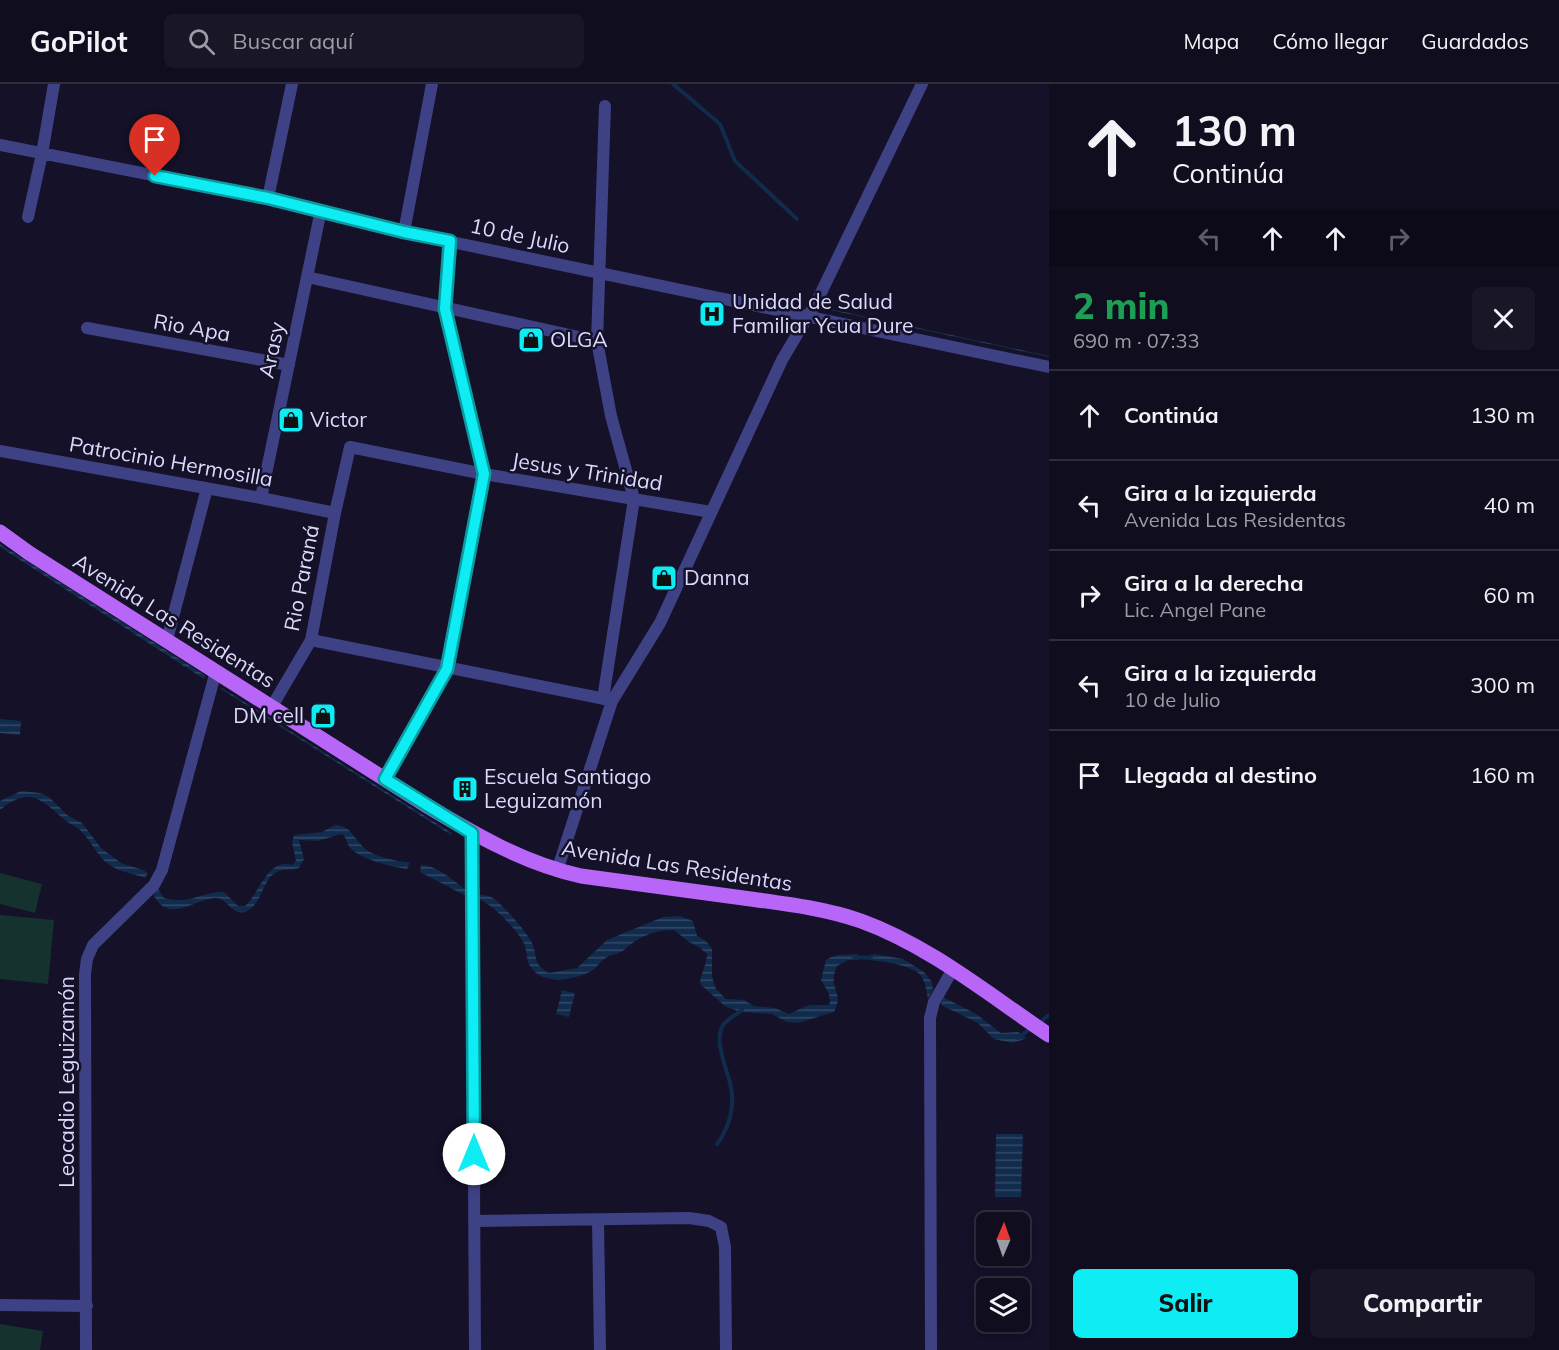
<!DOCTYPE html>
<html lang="es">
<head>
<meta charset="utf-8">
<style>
	body { margin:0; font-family:Mulish,sans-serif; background:#181627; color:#f1f3f6; height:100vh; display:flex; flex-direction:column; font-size:22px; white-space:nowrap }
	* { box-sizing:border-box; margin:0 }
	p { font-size:20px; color:#9b9ca4 }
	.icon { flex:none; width:33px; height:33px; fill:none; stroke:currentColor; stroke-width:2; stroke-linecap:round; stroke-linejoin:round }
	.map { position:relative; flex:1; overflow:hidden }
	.sheet { display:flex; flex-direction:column; background:#0f0d1e; width:510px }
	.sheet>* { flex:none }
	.banner { background:#0f0d1e; color:#f1f3f6; overflow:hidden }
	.needle { width:39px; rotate:2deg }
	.fabs { position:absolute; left:976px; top:1128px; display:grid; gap:12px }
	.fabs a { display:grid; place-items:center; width:54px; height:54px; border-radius:9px; background:#0f0d1e; box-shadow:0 3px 9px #0003,0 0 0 2px #2f2d3c; font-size:30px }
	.pin { position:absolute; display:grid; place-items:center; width:51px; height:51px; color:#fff; margin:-62px -26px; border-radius:50% 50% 50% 0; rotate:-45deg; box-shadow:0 0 6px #0007 }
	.pin .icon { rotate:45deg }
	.me { position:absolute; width:66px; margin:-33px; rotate:0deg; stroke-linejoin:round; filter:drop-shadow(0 0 4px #0008) }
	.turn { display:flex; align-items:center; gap:21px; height:126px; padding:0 24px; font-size:27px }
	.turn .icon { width:78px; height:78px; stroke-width:2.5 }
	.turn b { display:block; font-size:42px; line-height:51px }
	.lanes { display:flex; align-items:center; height:57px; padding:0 24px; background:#0003; justify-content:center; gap:30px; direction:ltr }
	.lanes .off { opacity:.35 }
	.round { display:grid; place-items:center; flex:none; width:63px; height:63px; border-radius:9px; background:#181627 }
	.headline { display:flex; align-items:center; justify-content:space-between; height:102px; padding:0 24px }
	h1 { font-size:36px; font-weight:800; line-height:45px; color:#1e9e55 }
	.action { display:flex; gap:12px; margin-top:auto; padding:12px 24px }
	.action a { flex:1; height:69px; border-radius:9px; background:#0fedf4; color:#111; font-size:24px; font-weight:800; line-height:69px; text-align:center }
	.action a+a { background:#181627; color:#f1f3f6 }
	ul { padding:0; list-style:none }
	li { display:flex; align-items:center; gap:18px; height:90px; padding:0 24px; border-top:2px solid #2f2d3c }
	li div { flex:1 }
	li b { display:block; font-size:22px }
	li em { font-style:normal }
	header { display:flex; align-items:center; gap:36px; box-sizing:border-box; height:84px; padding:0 30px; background:#0f0d1e; border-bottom:2px solid #2f2d3c }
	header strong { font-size:28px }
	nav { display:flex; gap:33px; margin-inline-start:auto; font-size:21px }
	.search { width:420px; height:54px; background:#181627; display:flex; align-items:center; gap:15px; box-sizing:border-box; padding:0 21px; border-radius:9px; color:#9b9ca4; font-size:22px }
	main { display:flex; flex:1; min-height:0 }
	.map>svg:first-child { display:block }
	.pitch { fill:#15322f }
	.water { fill:url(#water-rules) }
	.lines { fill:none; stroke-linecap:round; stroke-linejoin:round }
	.stream { stroke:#112b4c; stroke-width:4 }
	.street { stroke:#3f4185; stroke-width:12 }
	.primary { stroke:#b866f8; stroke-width:15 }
	.route-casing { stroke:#0a9a9f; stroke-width:15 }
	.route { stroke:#0fedf4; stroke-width:10 }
	.labels { text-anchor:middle; stroke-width:5; stroke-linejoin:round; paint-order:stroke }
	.street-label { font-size:21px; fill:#dcdafd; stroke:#141128 }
	.poi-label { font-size:21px; fill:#dcdafd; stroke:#141128; text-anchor:start }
</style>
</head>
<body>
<header>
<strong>GoPilot</strong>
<div class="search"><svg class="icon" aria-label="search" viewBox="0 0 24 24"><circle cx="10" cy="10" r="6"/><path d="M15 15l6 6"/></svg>Buscar aquí</div>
<nav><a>Mapa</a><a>Cómo llegar</a><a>Guardados</a></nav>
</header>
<main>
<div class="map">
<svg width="1049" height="1266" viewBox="0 0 1049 1266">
	<defs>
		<pattern id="water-rules" width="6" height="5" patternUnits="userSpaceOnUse" patternTransform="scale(1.5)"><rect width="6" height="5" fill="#112b4c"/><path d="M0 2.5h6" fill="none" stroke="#334967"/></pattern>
	</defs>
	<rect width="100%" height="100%" fill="#141128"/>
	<path class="pitch" d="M0,789L42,800L35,829L0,820Z
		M0,831L54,836L48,900L0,895Z
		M0,1240L43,1247L40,1266H0Z"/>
	<path class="water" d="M830,225L1049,272V273L830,226Z
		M0,460L206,592L204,595L0,463Z
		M222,604L452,749L451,751L221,605Z
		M0,635L21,637L20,651L0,649Z
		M21,707L40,709L49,713L67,731L82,739L101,764L121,779L143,786L148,789L145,794C132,789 118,788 107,779C96,770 91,757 81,747C77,742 71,741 66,737C42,716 30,701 0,726V717Z
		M335,741C352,741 355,758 368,767C376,772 400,779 410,778L407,785C393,783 357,775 349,762C346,758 347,754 342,750L317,757L299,756L304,775L299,784C292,787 285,784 277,788C262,795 263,819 247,827C233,834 227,813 215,814C195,815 168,841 153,810L158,805L164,814C192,821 199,808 224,808L238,822H245C260,809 267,774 292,781L296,777L292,758L294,751L322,748Z
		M421,781C439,782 452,796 466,806V812L420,788Z
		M479,810C484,812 489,811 493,814C504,822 525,846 531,857C539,872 531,879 549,889L577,884L607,856L663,833L680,832L693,837L697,852L706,857L712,865V893L716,905L726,915L744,916L754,922L775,924L789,930L809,921H828L830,919L829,910L821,896L826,876C836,869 847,871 858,870V876H848L837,882C827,905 845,908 834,928L798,939L787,938L772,930L740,928L725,922L701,901L700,897C702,887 707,879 707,870L699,863L689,858L674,846C656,845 636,854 624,866C620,870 612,870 607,873C600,877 597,884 590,888C572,896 542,902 530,882C525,874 528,864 522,856C513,842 494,822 479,815Z
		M875,870L903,875L924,888L932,898L933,906L928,915C926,906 925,893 917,888C905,880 882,877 868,876L869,871Z
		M562,906L575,909L569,933L556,930Z
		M943,913L976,930L1001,949L1018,948L1027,954L1013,959L994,955L978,939L941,921Z
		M996,1050H1023L1021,1113H995Z"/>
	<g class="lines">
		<path class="stream" d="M673,0L720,40L735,77L797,135
			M854,873L871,874
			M1038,940L1049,931
			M1018,954L1031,944
			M717,1060C729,1044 735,1023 731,1003C728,987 712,955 724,940C728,935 737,930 742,926"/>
		<path class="street" d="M0,61L268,114L404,148L1049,283
			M268,114L292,0
			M28,133L42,70L54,0
			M404,148L432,0
			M307,193L597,257
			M87,244L289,281
			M0,367L261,414L335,429
			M261,414L321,126
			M167,556L207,404
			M311,556L610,616
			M603,615L634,415L611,332L597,257L605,22
			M271,624L311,556L335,429L350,363L484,390L711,428
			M385,695L447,585L484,390L445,225L450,157
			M472,749L475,1266
			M557,787L612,617L660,539L782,276L817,217L922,0
			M598,1136L600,1266
			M474,1137L689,1134L709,1137L721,1143L725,1163L726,1266
			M0,1221L87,1222
			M86,1266L85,890L87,875L93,861L154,801L162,786L216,587
			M931,1266L930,934L934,918L953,885"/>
		<path class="primary" d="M0,448L29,469L424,720C474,750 523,779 581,792C633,799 684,806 736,813C778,819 821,823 861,837C930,862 989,911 1049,951"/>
	</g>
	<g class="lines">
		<g class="route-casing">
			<path id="route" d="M155,92L268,114L404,148L450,157L445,225L484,390L447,585L385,695L472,749L474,1070"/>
		</g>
		<use href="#route" class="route"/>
	</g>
	<defs>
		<g id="hospital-square" transform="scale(1.35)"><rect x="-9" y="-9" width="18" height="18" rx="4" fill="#0fedf4" stroke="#141128"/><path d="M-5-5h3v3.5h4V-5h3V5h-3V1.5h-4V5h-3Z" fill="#111"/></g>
		<g id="shop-square" transform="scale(1.35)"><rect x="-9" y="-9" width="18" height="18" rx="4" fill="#0fedf4" stroke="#141128"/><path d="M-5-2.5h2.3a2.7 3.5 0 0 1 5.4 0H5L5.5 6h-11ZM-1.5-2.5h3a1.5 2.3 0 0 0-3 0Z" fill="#111"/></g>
		<g id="building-square" transform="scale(1.35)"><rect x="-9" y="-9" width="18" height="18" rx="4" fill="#0fedf4" stroke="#141128"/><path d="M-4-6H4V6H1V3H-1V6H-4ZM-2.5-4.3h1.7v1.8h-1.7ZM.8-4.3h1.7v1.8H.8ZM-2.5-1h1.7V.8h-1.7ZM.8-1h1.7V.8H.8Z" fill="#111"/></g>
	</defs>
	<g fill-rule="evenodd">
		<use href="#hospital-square" x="712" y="230"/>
		<use href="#shop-square" x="531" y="256"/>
		<use href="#shop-square" x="291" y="336"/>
		<use href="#shop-square" x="664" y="494"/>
		<use href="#shop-square" x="323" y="632"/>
		<use href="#building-square" x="465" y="705"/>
	</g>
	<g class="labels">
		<g class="street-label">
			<text transform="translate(520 152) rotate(12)" y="7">10 de Julio</text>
			<text transform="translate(192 244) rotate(10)" y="7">Rio Apa</text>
			<text transform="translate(272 266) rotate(-78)" y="7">Arasy</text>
			<text transform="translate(171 378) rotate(10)" y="7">Patrocinio Hermosilla</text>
			<text transform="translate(587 388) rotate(9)" y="7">Jesus y Trinidad</text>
			<text transform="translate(302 494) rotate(-79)" y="7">Rio Paraná</text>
			<text transform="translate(174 537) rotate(32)" y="7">Avenida Las Residentas</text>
			<text transform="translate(677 782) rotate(9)" y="7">Avenida Las Residentas</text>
			<text transform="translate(67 998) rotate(-90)" y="7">Leocadio Leguizamón</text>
		</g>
		<g class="poi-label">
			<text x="732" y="225">Unidad de Salud<tspan x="732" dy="24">Familiar Ycua Dure</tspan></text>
			<text x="550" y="263">OLGA</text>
			<text x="310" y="343">Victor</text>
			<text x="684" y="501">Danna</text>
			<text x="304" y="639" text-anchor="end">DM cell</text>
			<text x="484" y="700">Escuela Santiago<tspan x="484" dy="24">Leguizamón</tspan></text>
		</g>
	</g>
</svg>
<div class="fabs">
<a><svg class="needle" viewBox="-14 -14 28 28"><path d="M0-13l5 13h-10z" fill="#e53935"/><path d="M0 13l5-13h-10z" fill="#9b9ca4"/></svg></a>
<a><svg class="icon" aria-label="layers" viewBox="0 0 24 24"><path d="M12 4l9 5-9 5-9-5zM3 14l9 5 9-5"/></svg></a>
</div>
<div class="pin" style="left:155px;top:92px;background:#d93025"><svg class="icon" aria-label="arrive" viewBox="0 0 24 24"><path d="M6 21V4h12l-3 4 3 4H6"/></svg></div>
<svg class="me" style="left:474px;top:1070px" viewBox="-20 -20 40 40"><circle r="19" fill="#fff"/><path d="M0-13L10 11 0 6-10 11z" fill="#0fedf4"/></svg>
</div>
<section class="sheet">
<div class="banner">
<div class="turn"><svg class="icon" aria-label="ahead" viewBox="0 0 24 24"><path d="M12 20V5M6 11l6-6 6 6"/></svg><div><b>130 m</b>Continúa</div></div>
<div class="lanes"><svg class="icon off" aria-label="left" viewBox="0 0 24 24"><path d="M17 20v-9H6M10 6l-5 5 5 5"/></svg><svg class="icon" aria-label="ahead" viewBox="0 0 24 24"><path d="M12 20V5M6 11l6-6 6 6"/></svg><svg class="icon" aria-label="ahead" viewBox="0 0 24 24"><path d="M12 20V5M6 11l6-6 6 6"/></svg><svg class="icon off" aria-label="right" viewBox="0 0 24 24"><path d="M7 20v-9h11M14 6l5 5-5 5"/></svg></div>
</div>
<div class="headline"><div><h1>2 min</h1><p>690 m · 07:33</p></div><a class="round"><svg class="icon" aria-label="close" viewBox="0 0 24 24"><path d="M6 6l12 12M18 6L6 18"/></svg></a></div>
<ul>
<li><svg class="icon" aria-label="ahead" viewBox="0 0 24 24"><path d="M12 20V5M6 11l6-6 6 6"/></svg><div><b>Continúa</b></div><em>130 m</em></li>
<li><svg class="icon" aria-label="left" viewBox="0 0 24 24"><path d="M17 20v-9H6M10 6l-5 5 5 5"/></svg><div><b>Gira a la izquierda</b><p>Avenida Las Residentas</p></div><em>40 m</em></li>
<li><svg class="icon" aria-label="right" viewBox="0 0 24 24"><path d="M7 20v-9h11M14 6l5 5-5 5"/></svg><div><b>Gira a la derecha</b><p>Lic. Angel Pane</p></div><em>60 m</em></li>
<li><svg class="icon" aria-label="left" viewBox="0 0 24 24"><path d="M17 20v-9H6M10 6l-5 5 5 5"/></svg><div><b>Gira a la izquierda</b><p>10 de Julio</p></div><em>300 m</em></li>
<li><svg class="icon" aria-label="arrive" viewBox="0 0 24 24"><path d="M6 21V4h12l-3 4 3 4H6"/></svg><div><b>Llegada al destino</b></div><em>160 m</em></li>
</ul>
<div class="action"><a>Salir</a><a>Compartir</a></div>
</section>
</main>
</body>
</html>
